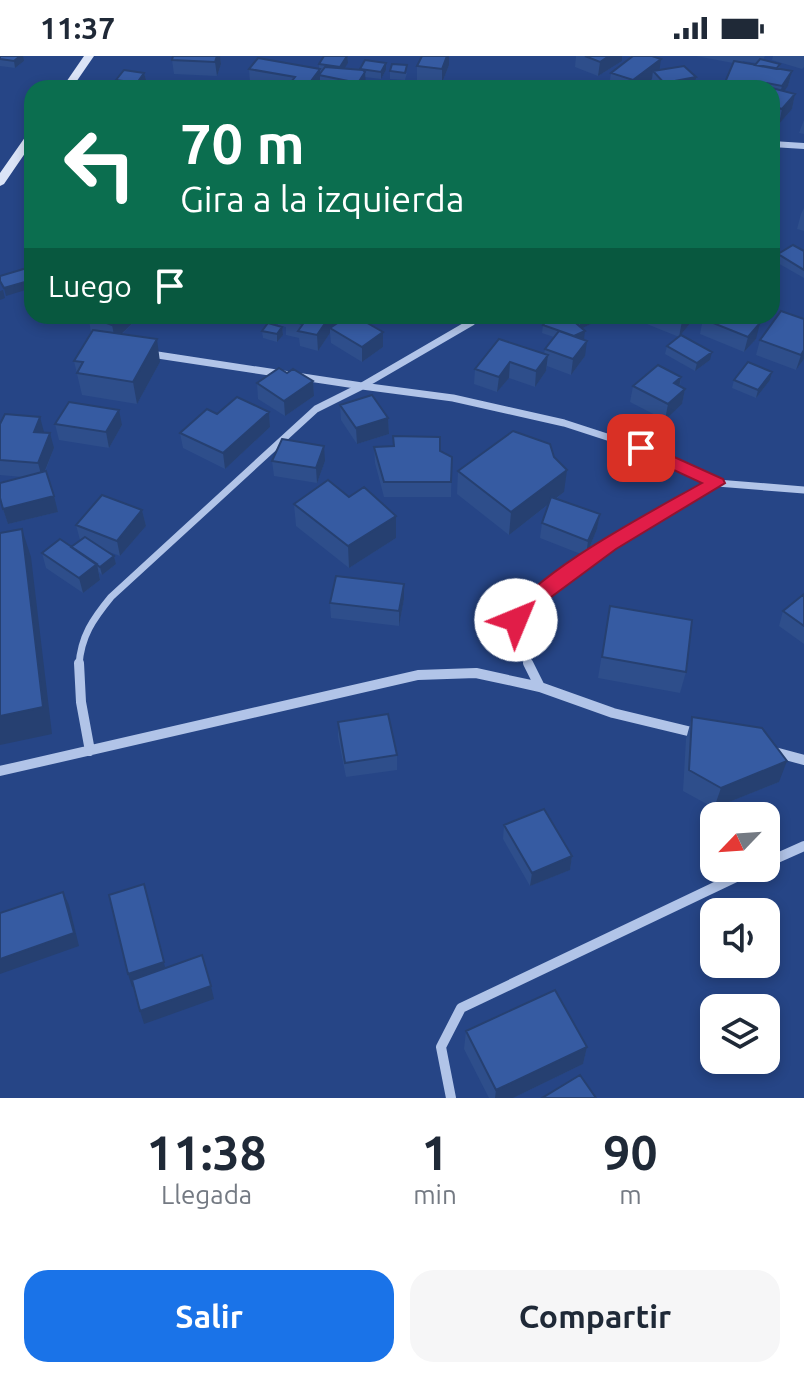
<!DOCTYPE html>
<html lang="es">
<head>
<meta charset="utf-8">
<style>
	body { margin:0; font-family:Ubuntu,sans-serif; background:#f6f6f7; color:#1f2937; height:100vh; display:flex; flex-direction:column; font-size:30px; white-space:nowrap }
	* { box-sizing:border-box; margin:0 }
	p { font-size:26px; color:#747a83 }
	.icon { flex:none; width:44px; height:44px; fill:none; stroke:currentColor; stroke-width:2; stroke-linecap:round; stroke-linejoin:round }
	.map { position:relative; height:1042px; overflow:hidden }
	.panel { display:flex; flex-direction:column; background:#fff; flex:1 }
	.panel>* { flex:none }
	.top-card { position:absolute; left:24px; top:24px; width:756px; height:244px; border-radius:24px; box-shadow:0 4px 12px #0003; background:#0b6e4f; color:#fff; overflow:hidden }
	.needle { width:52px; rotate:245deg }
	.tools { position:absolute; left:700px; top:746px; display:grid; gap:16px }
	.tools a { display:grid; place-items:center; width:80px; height:80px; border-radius:16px; background:#fff; box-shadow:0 4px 12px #0003; font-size:40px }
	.pin { position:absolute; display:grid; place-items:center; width:68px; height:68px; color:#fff; margin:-34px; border-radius:16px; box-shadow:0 4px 12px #0006 }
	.me { position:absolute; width:88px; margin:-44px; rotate:45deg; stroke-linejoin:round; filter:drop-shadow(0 0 6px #0008) }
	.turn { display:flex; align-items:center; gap:28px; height:168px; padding:0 24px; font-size:36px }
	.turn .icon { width:104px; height:104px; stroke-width:2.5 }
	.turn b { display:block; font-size:56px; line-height:68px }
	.then { display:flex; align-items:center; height:76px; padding:0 24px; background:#0003; gap:16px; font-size:30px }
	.eta { display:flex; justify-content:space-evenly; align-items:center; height:136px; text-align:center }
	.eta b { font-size:48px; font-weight:700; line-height:56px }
	.action { display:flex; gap:16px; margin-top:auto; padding:16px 24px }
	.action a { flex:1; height:92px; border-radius:24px; background:#1a73e8; color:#fff; font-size:32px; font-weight:700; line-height:92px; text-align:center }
	.action a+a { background:#f6f6f7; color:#1f2937 }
	.status { display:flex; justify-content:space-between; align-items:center; height:56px; padding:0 40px; background:#fff; direction:ltr }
	.status svg { height:22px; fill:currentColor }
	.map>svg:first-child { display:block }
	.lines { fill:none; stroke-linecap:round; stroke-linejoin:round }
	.minor-far2 { stroke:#b1c4e8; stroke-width:6 }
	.minor-far1 { stroke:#b1c4e8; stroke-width:7 }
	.minor { stroke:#b1c4e8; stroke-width:10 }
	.secondary { fill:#dbe4f7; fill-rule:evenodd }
	.wall { fill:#2e4e8b; fill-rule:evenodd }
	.shaded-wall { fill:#264071 }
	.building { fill:#365ba2; stroke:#264071; stroke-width:2 }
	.route { fill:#e11d48; stroke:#92132f; stroke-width:2 }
</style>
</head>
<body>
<div class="status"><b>11:37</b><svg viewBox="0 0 49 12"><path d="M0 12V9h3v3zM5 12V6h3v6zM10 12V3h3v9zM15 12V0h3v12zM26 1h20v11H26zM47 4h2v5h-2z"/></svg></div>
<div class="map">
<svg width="804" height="1042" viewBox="0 0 804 1042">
	<rect width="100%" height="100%" fill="#264586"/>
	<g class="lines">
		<path class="minor-far2" d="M772,88L804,90
			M468,268L482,260"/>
		<path class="minor-far1" d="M151,298L362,330L472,266
			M79,609C81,580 93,563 111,541L316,353L362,330L453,342L564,367L641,392L717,427L804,434
			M529,609C520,589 515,572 524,551L610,488L717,427"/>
		<path class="minor" d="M79,607L81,646L90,695
			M528,607L540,631
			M771,695L804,704
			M0,715L418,619L476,617L540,631L613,657L696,677
			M766,807L804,790
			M451,1042L441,991L461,952L755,812"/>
		<path class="secondary" d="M84,0H94L72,32H62Z
			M32,76V87L4,128L0,130V117L28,77Z"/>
	</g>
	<path class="wall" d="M0,0L24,5L15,12L0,10Z
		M173,0H220L221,8L217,20L174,18L172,4Z
		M422,0H449V9L442,27L417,24V10Z
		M576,0H585L622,5L598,20L575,11Z
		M629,0H652L659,14L694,32H653L651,30L652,23L640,32H612L609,31L611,17L632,1Z
		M696,0H765L763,4L780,8L779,13L792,15L788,30L784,35L795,38L792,53L779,68L772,66V32H722L733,7ZM743,5L756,7L755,9L742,7Z
		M773,0H804V11L802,13L772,4Z
		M348,7L344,12L386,14L381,23L365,21L364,32H320V29L317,32H275L250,28L249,13H319V8Z
		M390,15L407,17L405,24L390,23Z
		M144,17L146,24L140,32H109L116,27V24Z
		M804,64V78L799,77Z
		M804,152V175L797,173L801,158Z
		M804,195V222L776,206L778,198Z
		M88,260H140L122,278L160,306L137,348L82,339L74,305L91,276Z
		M277,260H342L336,268L383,276V291L362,306L331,287L330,277L318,295L300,290L299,282L286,279V271L278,269Z
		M551,260H607L582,272L584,283H583L585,300L571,319L547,310L546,315L535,331L509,322L497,336L474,328L475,313L544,298L545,293L554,281L542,277L543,269Z
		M643,260H696L679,281L642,266Z
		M706,260H754L751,264L756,283L744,296L700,278L703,263Z
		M804,263V303L796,314L756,299L760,284Z
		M282,271L283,279L277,286L263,282L262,275Z
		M667,290L710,304L695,315L665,298Z
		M772,316L770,324L756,342L732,332L734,324Z
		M287,317L313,325L314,340L285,360L258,343L257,327Z
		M681,321L680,330L685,333L682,348L665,364L630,346L633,330Z
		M340,349L388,362L389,378L357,388L341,364Z
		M269,356L270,371L225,413L183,392L180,377L217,358Z
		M0,368L44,376L54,392L45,416L58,456L8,468L3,453L23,421L0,419Z
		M55,368L122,369L109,392L59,384Z
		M393,380L440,395L452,401L451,441H384L375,407L374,391L393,390Z
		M272,405H325L317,427L274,420Z
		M458,415L564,436L556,443L600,458L597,473L586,500L540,482L542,467L549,448L509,479L457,438Z
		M349,441L396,460V482L349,512L296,470L294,448Z
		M142,454L146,470L120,500L104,494L114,500L116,508L102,519L99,516L100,524L83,537L46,512L42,497L71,491L80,484L76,469Z
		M404,528V543L399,570L331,562L330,547Z
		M804,539V588L779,570L783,555Z
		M610,550L686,616L680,637L598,622Z
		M692,661L779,726L714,752L683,735L686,683Z
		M338,666L397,699V714L346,721L338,681Z
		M504,769L572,800L570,814L530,830L503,783Z
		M466,975L587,991L583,1008L513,1042H489L464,993Z"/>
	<path class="shaded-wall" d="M20,0H23L24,5L15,12L14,5Z
		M217,0H220L221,8L217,20L215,6Z
		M347,0L348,7L340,19V11Z
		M447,0H449V9L442,27V13Z
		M609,0H622V5L598,20L600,6Z
		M661,3L659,17L653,15L652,23L640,32H632L633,24Z
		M386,7V14L381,23V16Z
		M320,13V29L317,32H308V29Z
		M792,15L788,30L778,44L782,30Z
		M365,16L366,30L364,32H358V27Z
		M144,17L146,24L140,32H138L137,27Z
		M696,21L694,32H663L664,27Z
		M795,38L792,53L779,68L782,53Z
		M32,224V232L6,240L4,232Z
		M3,234L5,242L0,244V235Z
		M121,260H140L115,284L112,269Z
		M330,260H342L332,273L330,272V277L318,295L317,279Z
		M581,260H606L579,274Z
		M687,260H696L679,281L682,265Z
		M760,267L756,283L744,296L748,281Z
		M282,271L283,279L277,286V278Z
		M585,275L584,283L573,287L574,280Z
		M383,276V291L362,306V291Z
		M157,283L160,306L137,348L133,326Z
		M587,285L585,300L571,319L573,303Z
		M804,294V303L796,314L801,299Z
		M712,296L710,304L695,315L697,307Z
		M548,299L546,315L535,331L536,315Z
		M510,306L509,322L497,336L499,321Z
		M772,316L770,324L756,342L758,334Z
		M681,321L678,336L674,327Z
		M313,325L314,340L285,360L284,345Z
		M685,333L682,348L665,364L668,348Z
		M119,354L122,369L109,392L106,376Z
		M269,356L270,371L225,413L223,397Z
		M40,361L44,376H34Z
		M388,362L389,378L357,388L356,372Z
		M50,377L54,392L42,422L38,407Z
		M324,390L325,405L317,427L316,412Z
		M567,414L564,436L509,479L511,456Z
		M54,440L58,456L8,468L3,453Z
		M142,454L146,470L120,500L117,485Z
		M600,458L597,473L586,500L588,485Z
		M396,460V482L349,512L348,490Z
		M22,473L31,501L52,678L0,689V660Z
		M114,500L116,508L102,519L100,511Z
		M97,508L100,524L83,537L79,522Z
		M404,528V543L399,570V555Z
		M787,705L779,726L714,752L721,732Z
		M572,800L570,814L530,830L532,817Z
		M144,828L167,919L132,931L128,918Z
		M63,836L69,849L79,890L0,918V903Z
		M211,930L214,943L144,968L140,955Z
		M587,991L583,1008L513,1042H495L496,1034Z"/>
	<path class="building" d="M0,0H20L14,5L0,3Z
		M173,0H217L215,6L172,4Z
		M324,0H347L340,11L319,8Z
		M422,0H447L442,13L417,10Z
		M585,0H609L600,6Z
		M633,0H652L661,3L633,24L611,17Z
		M258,2L320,13L308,29L291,26L295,21L249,13Z
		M760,3L780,8L776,13L755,9Z
		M365,4L386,7L381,16L360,13Z
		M734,5L792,15L782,30L767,27L763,32L723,31Z
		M392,8L407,9L405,17L390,15Z
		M684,10L696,21L664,27L653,15Z
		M325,11L363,14L365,16L358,27L319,19Z
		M124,14L144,17L137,27L116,24Z
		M370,26L392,29L391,32H367Z
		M111,27H128L126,32H109Z
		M768,31L795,38L782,53L772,50V32H766Z
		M793,189L804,195V214L778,198Z
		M27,212L32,220V224L4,232L0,225V220Z
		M781,255L804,263V294L801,299L760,284Z
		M88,260H121L112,269Z
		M288,260H330L317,279L298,275L303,268L285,264Z
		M348,260H355L383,276L362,291L330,272Z
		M551,260H563L570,262L585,275L574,280L543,269Z
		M668,260H687L682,265Z
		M706,260H741L760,267L748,281L703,263Z
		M268,267L282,271L277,278L262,275Z
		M93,274L157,283L133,326L77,317L83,306L74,305Z
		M559,275L587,285L573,303L545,293Z
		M681,279L712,296L697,307L667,290Z
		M499,283L548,299L536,315L510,306L499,321L475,313Z
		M748,306L772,316L758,334L734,324Z
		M658,309L681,321L674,327L685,333L668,348L633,330Z
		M279,312L287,317L293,313L313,325L284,345L257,327Z
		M372,339L388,362L356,372L340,349Z
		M237,341L269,356L223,397L180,377L207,353L217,358Z
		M69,346L119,354L106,376L55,368Z
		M5,358L40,361L34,376L50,377L38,407L0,404V368Z
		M513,375L550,388L554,401L567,414L511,456L458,415Z
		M393,380L440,381V395L452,401L451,426H384L374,391L394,390Z
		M282,383L324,390L316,412L272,405Z
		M46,415L54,440L3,453L0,442V427Z
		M328,424L349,441L364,431L396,460L348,490L294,448Z
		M102,439L142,454L117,485L76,469Z
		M551,441L600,458L588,485L542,467Z
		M22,473L43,651L0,660V477Z
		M85,481L114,500L100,511L71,491Z
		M60,483L97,508L79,522L42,497Z
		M336,520L404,528L399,555L330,547Z
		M804,538V570L783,555Z
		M610,550L692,564L686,616L602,601Z
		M388,658L397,699L345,707L338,666Z
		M692,661L762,672L787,705L721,732L689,714Z
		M544,753L572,800L532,817L504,769Z
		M144,828L164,906L128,918L109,839Z
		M63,836L74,877L0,903V857Z
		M202,899L211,930L140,955L132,924Z
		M555,934L587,991L496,1034L466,975Z
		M580,1019L596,1042H542Z"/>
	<path class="route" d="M641,386L723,423L725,427L616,493L531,556L522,569H509L506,564C532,517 653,455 702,427L635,396L633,392Z"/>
</svg>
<div class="tools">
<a><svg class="needle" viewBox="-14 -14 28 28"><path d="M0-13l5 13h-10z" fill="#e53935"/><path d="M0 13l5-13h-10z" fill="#747a83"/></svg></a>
<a><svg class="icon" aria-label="sound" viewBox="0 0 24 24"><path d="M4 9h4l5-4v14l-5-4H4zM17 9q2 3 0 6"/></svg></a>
<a><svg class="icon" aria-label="layers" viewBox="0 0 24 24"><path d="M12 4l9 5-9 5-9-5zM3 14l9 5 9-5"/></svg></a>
</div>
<div class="pin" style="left:641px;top:392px;background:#d93025"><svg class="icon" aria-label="arrive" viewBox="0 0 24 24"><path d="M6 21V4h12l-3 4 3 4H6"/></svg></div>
<svg class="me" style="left:516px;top:564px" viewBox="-20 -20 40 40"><circle r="19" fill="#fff"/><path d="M0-13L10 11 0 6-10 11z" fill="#e11d48"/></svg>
<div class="top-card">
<div class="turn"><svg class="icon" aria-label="left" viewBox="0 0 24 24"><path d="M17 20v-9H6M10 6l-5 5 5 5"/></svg><div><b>70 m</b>Gira a la izquierda</div></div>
<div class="then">Luego<svg class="icon" aria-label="arrive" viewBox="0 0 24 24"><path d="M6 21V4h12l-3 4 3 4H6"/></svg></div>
</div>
</div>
<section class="panel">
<div class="eta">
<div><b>11:38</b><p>Llegada</p></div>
<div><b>1</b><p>min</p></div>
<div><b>90</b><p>m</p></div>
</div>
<div class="action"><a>Salir</a><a>Compartir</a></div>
</section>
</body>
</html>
